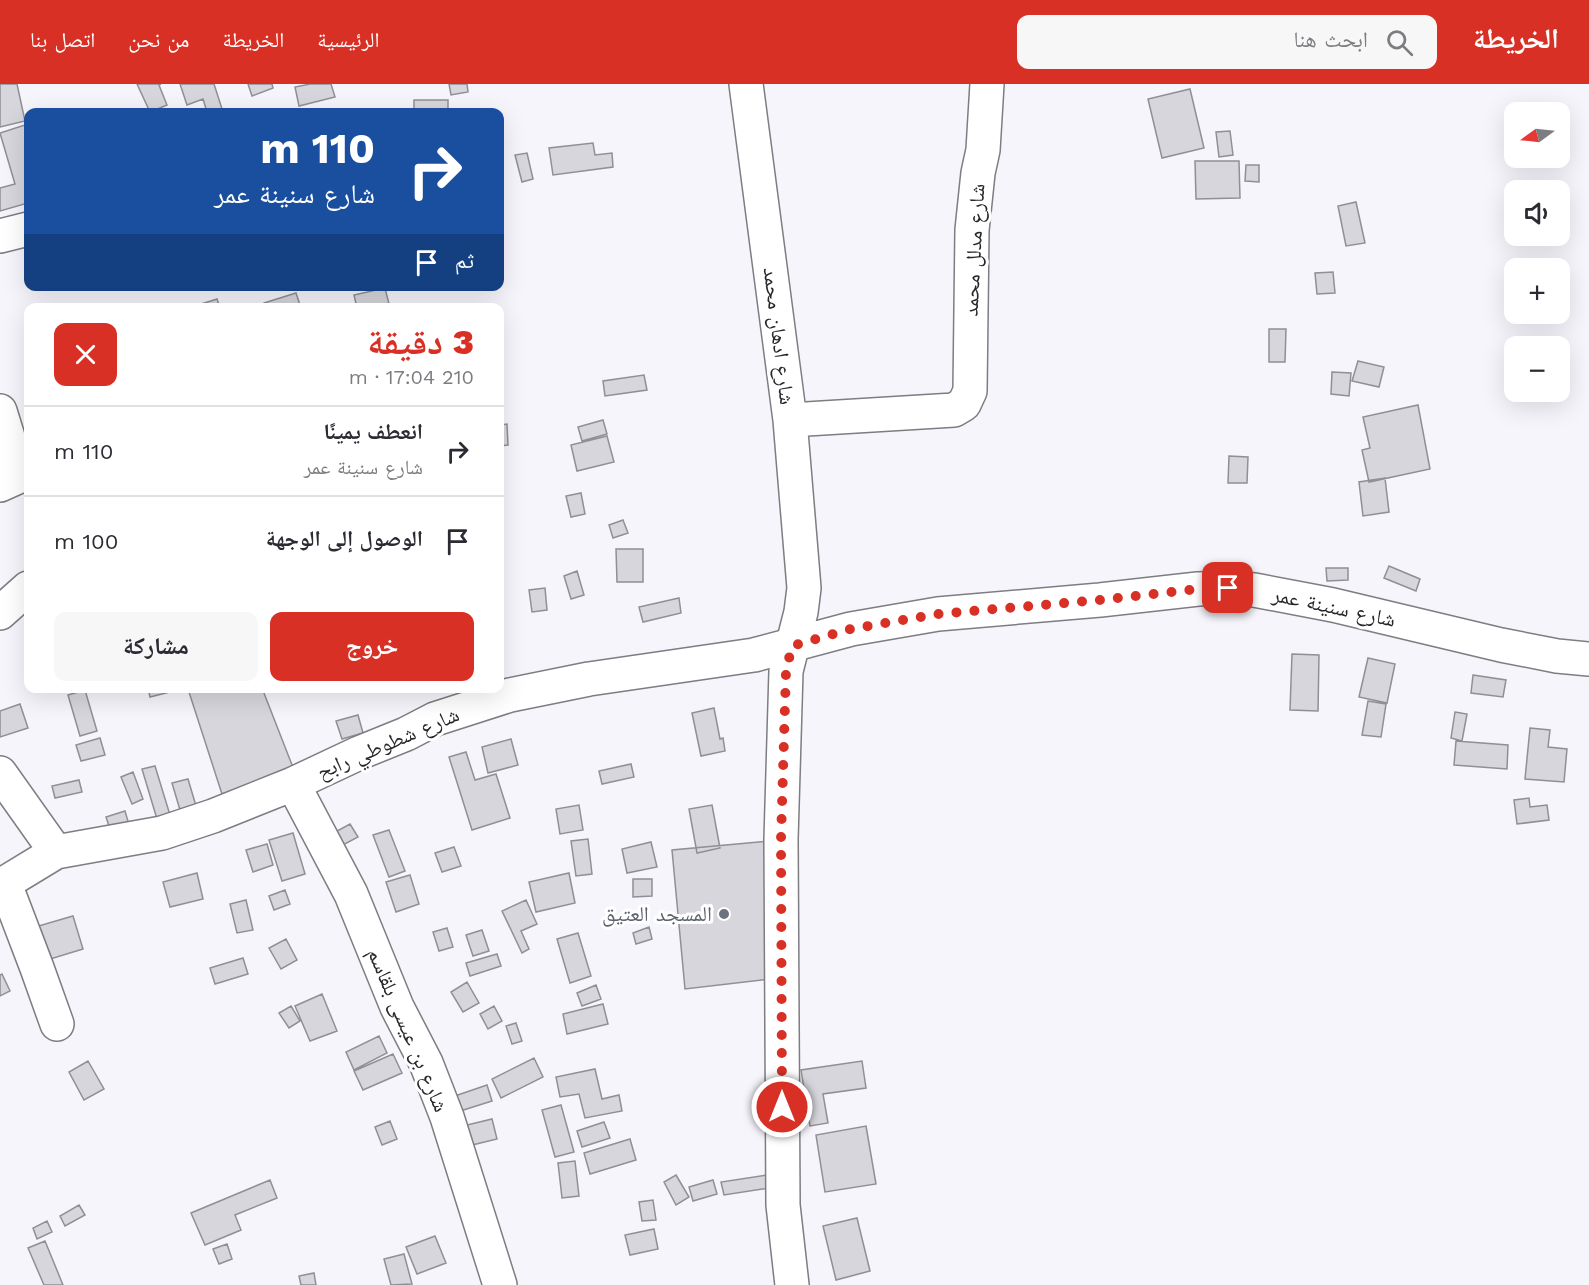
<!DOCTYPE html>
<html lang="ar">
<head>
<meta charset="utf-8">
<style>
	body { margin:0; font-family:"Work Sans","Noto Naskh Arabic",sans-serif; background:#f7f7f7; color:#2b2b33; direction:rtl; height:100vh; display:flex; flex-direction:column; font-size:22px; white-space:nowrap }
	* { box-sizing:border-box; margin:0 }
	p { font-size:20px; color:#7c7c81 }
	.icon { flex:none; width:33px; height:33px; fill:none; stroke:currentColor; stroke-width:2; stroke-linecap:round; stroke-linejoin:round }
	.map { position:relative; flex:1; overflow:hidden; direction:ltr }
	.side { position:absolute; left:24px; top:219px; width:480px; height:390px; display:flex; flex-direction:column; background:#fff; border-radius:12px; box-shadow:0 6px 24px #0002; direction:rtl }
	.side>* { flex:none }
	.top-card { position:absolute; left:24px; top:24px; width:480px; height:183px; border-radius:12px; box-shadow:0 6px 24px #0002; direction:rtl; background:#1a4fa0; color:#fff; overflow:hidden }
	.needle { width:39px; rotate:255deg }
	.tools { position:absolute; left:1504px; top:18px; display:grid; gap:12px }
	.tools a { display:grid; place-items:center; width:66px; height:66px; border-radius:12px; background:#fff; box-shadow:0 6px 24px #0002; font-size:30px }
	.pin { position:absolute; display:grid; place-items:center; width:51px; height:51px; color:#fff; margin:-26px; border-radius:12px; box-shadow:0 3px 9px #0006 }
	.me { position:absolute; width:66px; margin:-33px; rotate:0deg; stroke-linejoin:round; filter:drop-shadow(0 0 4px #0008) }
	.turn { display:flex; align-items:center; gap:21px; height:126px; padding:0 30px; font-size:27px }
	.turn .icon { width:78px; height:78px; stroke-width:2.5 }
	.turn b { display:block; font-size:42px; line-height:51px }
	.then { display:flex; align-items:center; height:57px; padding:0 30px; background:#0003; gap:12px; font-size:22px }
	.round { display:grid; place-items:center; flex:none; width:63px; height:63px; border-radius:12px; background:#f7f7f7 }
	.summary { display:flex; align-items:center; justify-content:space-between; height:102px; padding:0 30px }
	h1 { font-size:36px; font-weight:800; line-height:45px; color:#d93025 }
	.cta { display:flex; gap:12px; margin-top:auto; padding:12px 30px }
	.cta a { flex:1; height:69px; border-radius:12px; background:#d93025; color:#fff; font-size:24px; font-weight:800; line-height:69px; text-align:center }
	.cta a+a { background:#f7f7f7; color:#2b2b33 }
	ul { padding:0; list-style:none }
	li { display:flex; align-items:center; gap:18px; height:90px; padding:0 30px; border-top:2px solid #e1e1e2 }
	li div { flex:1 }
	li b { display:block; font-size:22px }
	li em { font-style:normal }
	header { display:flex; align-items:center; gap:36px; box-sizing:border-box; height:84px; padding:0 30px; background:#d93025; color:#fff }
	header strong { font-size:28px }
	nav { display:flex; gap:33px; margin-inline-start:auto; font-size:21px }
	.search { width:420px; height:54px; background:#f7f7f7; display:flex; align-items:center; gap:15px; box-sizing:border-box; padding:0 21px; border-radius:12px; color:#7c7c81; font-size:22px }
	.map>svg:first-child { display:block }
	.building { fill:#d7d6dc; stroke:#908f95; stroke-width:1.5 }
	.lines { fill:none; stroke-linecap:round; stroke-linejoin:round }
	.minor-casing { stroke:#7d7d82; stroke-width:36 }
	.minor { stroke:#fff; stroke-width:33 }
	.route { stroke:#d93025; stroke-width:10; stroke-dasharray:0 18 }
	.worship-dot { fill:#6b7280; stroke:#fff; stroke-width:2 }
	.labels { text-anchor:middle; stroke-width:6; stroke-linejoin:round; paint-order:stroke }
	.street-label { font-size:21px; fill:#27272a; stroke:#fff }
	.worship-label { font-size:21px; fill:#5b616d; stroke:#fff; text-anchor:end }
</style>
</head>
<body>
<header>
<strong>الخريطة</strong>
<div class="search"><svg class="icon" aria-label="search" viewBox="0 0 24 24"><circle cx="10" cy="10" r="6"/><path d="M15 15l6 6"/></svg>ابحث هنا</div>
<nav><a>الرئيسية</a><a>الخريطة</a><a>من نحن</a><a>اتصل بنا</a></nav>
</header>
<div class="map">
<svg width="1589" height="1201" viewBox="0 0 1589 1201">
	<rect width="100%" height="100%" fill="#f6f5fb"/>
	<path class="building" d="M0,0H17L25,37L0,43Z
		M137,0H161L159,1L167,21L150,28Z
		M180,0H214L223,28H207L203,15L187,21Z
		M248,0H272L273,4L252,12Z
		M310,0H331L335,13L299,22L295,3Z
		M449,0H467L468,8L451,11Z
		M1190,5L1204,64L1162,74L1148,15Z
		M414,16H448V28H414Z
		M28,40V119L0,127V104L15,100L0,49Z
		M1230,47L1233,71L1219,73L1216,48Z
		M593,59L595,71L612,69L613,83L553,91L549,64Z
		M527,69L533,95L522,98L515,71Z
		M1195,77H1239L1240,114L1196,115Z
		M1246,81H1259V98L1245,97Z
		M1356,118L1365,159L1346,162L1338,122Z
		M1333,188L1335,209L1317,210L1315,189Z
		M385,204L390,224H357L354,211Z
		M296,209L301,224H266L264,219Z
		M217,215L220,224H196L195,222Z
		M1269,245H1286L1285,278H1269Z
		M1358,277L1384,283L1379,303L1352,297Z
		M1332,288L1351,289L1349,312L1331,310Z
		M644,291L647,306L605,312L603,297Z
		M1418,321L1430,385L1369,398L1362,366L1370,364L1363,333Z
		M603,336L607,350L582,357L578,343Z
		M507,340L508,361L500,362V341Z
		M607,352L614,378L577,387L571,361Z
		M1229,372L1248,373L1247,399H1228Z
		M1385,394L1389,428L1363,432L1359,398Z
		M581,409L585,430L571,433L566,412Z
		M623,436L628,449L613,454L609,441Z
		M616,465H643V498H617Z
		M1389,482L1420,495L1416,507L1384,494Z
		M1326,484H1348V496L1327,497Z
		M577,487L584,511L571,515L564,492Z
		M545,504L547,526L532,528L529,506Z
		M679,514L681,529L643,538L639,523Z
		M1292,570L1319,571L1318,627L1290,626Z
		M1368,574L1395,580L1387,619L1359,613Z
		M1473,591L1506,596L1503,613L1471,609Z
		M148,604H169L170,608L150,613Z
		M262,604L294,686L222,710L188,605Z
		M85,606L97,647L80,652L68,611Z
		M1368,617L1386,620L1381,653L1362,651Z
		M20,620L28,644L0,653V627Z
		M714,624L720,655L723,654L725,667L701,672L692,629Z
		M1455,628L1467,630L1462,657L1451,654Z
		M358,631L363,649L342,655L336,637Z
		M1530,644L1550,646L1548,663L1567,665L1564,698L1525,695Z
		M100,654L105,671L81,677L76,661Z
		M511,655L518,681L488,689L482,663Z
		M1456,657L1508,661L1507,685L1454,681Z
		M466,668L475,696L496,690L510,734L472,746L449,673Z
		M631,680L634,693L602,700L599,687Z
		M155,682L170,731L157,735L142,685Z
		M133,688L143,715L132,720L121,693Z
		M188,695L199,732L183,736L172,699Z
		M79,696L82,708L55,714L52,702Z
		M1529,714L1530,723L1547,721L1549,736L1517,740L1514,716Z
		M579,721L583,746L560,750L556,725Z
		M712,721L720,764L697,769L689,725Z
		M125,727L132,751L114,757L106,733Z
		M350,740L358,753L322,772L315,759Z
		M389,746L405,787L389,793L373,751Z
		M293,749L305,790L282,797L269,756Z
		M588,755L592,790L576,792L571,757Z
		M769,757L771,895L685,905L672,766Z
		M651,758L657,783L627,789L622,765Z
		M267,760L273,781L253,788L246,766Z
		M454,763L461,782L442,788L435,769Z
		M197,789L203,815L170,823L163,798Z
		M569,789L575,819L536,828L529,798Z
		M410,791L419,820L396,828L386,798Z
		M633,795H652V812L633,813Z
		M285,806L290,820L274,826L269,812Z
		M246,816L253,846L237,849L230,820Z
		M526,816L537,840L521,847L529,865L522,869L502,827Z
		M73,832L83,865L34,880L35,843Z
		M649,843L652,855L636,860L633,849Z
		M447,844L453,863L439,867L433,848Z
		M482,846L489,867L473,872L466,851Z
		M578,849L591,892L570,899L557,855Z
		M286,855L297,876L281,885L269,864Z
		M497,870L501,882L470,892L466,879Z
		M243,874L248,890L215,900L210,884Z
		M2,890L10,907L0,912V891Z
		M467,898L479,919L463,928L451,908Z
		M596,901L601,915L582,922L577,909Z
		M322,910L337,947L310,957L295,922Z
		M603,920L608,940L567,950L563,930Z
		M291,922L300,937L289,944L279,929Z
		M494,922L502,937L488,945L480,930Z
		M516,939L522,957L512,960L506,942Z
		M379,952L387,969L354,986L346,968Z
		M393,970L402,989L363,1006L354,987Z
		M534,974L543,993L501,1014L492,995Z
		M88,977L104,1005L84,1016L69,988Z
		M862,977L866,1004L823,1010L828,1039L810,1042L801,986Z
		M595,985L602,1015L619,1011L622,1027L585,1034L579,1010L560,1013L556,993Z
		M487,1001L492,1017L454,1029L449,1014Z
		M561,1021L574,1068L555,1073L542,1026Z
		M492,1035L497,1055L472,1061L467,1041Z
		M390,1037L397,1055L382,1061L375,1043Z
		M604,1038L610,1054L582,1063L577,1047Z
		M866,1042L876,1100L825,1108L816,1051Z
		M630,1055L636,1076L590,1090L584,1069Z
		M575,1077L579,1112L562,1114L558,1079Z
		M773,1090L776,1103L724,1111L721,1098Z
		M676,1091L689,1113L676,1121L664,1098Z
		M270,1096L277,1114L235,1131L241,1146L205,1161L191,1129Z
		M713,1096L717,1110L693,1117L689,1103Z
		M653,1116L656,1136L642,1137L639,1118Z
		M79,1121L85,1131L65,1142L60,1132Z
		M857,1134L870,1187L836,1196L823,1142Z
		M47,1137L52,1148L37,1155L33,1144Z
		M654,1145L658,1165L630,1171L625,1151Z
		M435,1152L446,1179L417,1190L406,1163Z
		M45,1157L63,1201H44L28,1164Z
		M227,1160L232,1175L219,1180L213,1165Z
		M404,1170L412,1200L391,1201L384,1175Z
		M314,1189L316,1201H301L299,1192Z"/>
	<g class="lines">
		<g class="minor-casing">
			<path id="minor" d="M746,0L790,336L804,504L801,528L786,587L781,755L783,1121L792,1201
				M0,152L28,145
				M0,327L20,392L0,401
				M790,336L954,326L964,320L970,307L972,146L978,89L983,66L987,0
				M0,529L28,504
				M0,689L56,768
				M293,700L351,810L397,923L426,979L447,1033L500,1201
				M5,800L37,884L57,940
				M0,802L56,768L162,749L213,732L293,700L359,669L406,650L435,635L510,611L589,595L754,571L851,545L938,530L1100,516L1198,505L1228,504L1254,506L1333,521L1501,561L1557,572L1589,575"/>
		</g>
		<use href="#minor" class="minor"/>
	</g>
	<g class="lines">
		<path class="route" d="M782,1023L781,755L786,587L792,562L851,545L938,530L1100,516L1198,505L1228,504"/>
	</g>
	<circle class="worship-dot" cx="724" cy="830" r="6"/>
	<g class="labels">
		<g class="street-label">
			<text transform="translate(974 166) rotate(-87)" y="7">شارع مدلل محمد</text>
			<text transform="translate(779 252) rotate(83)" y="7">شارع ادهان محمد</text>
			<text transform="translate(1334 523) rotate(12)" y="7">شارع سنينة عمر</text>
			<text transform="translate(388 659) rotate(-23)" y="7">شارع شطوطي رابح</text>
			<text transform="translate(408 946) rotate(67)" y="7">شارع بن عيسى بلقاسم</text>
		</g>
		<g class="worship-label">
			<text x="712" y="837">المسجد العتيق</text>
		</g>
	</g>
</svg>
<div class="tools">
<a><svg class="needle" viewBox="-14 -14 28 28"><path d="M0-13l5 13h-10z" fill="#e53935"/><path d="M0 13l5-13h-10z" fill="#7c7c81"/></svg></a>
<a><svg class="icon" aria-label="sound" viewBox="0 0 24 24"><path d="M4 9h4l5-4v14l-5-4H4zM17 9q2 3 0 6"/></svg></a>
<a>+</a>
<a>−</a>
</div>
<div class="pin" style="left:1228px;top:504px;background:#d93025"><svg class="icon" aria-label="arrive" viewBox="0 0 24 24"><path d="M6 21V4h12l-3 4 3 4H6"/></svg></div>
<svg class="me" style="left:782px;top:1023px" viewBox="-20 -20 40 40"><circle r="17" fill="#d93025" stroke="#fff" stroke-width="3"/><path d="M0-11L8 9 0 5-8 9z" fill="#fff"/></svg>
<div class="top-card">
<div class="turn"><svg class="icon" aria-label="right" viewBox="0 0 24 24"><path d="M7 20v-9h11M14 6l5 5-5 5"/></svg><div><b>110 m</b>شارع سنينة عمر</div></div>
<div class="then">ثم<svg class="icon" aria-label="arrive" viewBox="0 0 24 24"><path d="M6 21V4h12l-3 4 3 4H6"/></svg></div>
</div>
<section class="side">
<div class="summary"><div><h1>3 دقيقة</h1><p>210 m · 17:04</p></div><a class="round" style="background:#d93025;color:#fff"><svg class="icon" aria-label="close" viewBox="0 0 24 24"><path d="M6 6l12 12M18 6L6 18"/></svg></a></div>
<ul>
<li><svg class="icon" aria-label="right" viewBox="0 0 24 24"><path d="M7 20v-9h11M14 6l5 5-5 5"/></svg><div><b>انعطف يمينًا</b><p>شارع سنينة عمر</p></div><em>110 m</em></li>
<li><svg class="icon" aria-label="arrive" viewBox="0 0 24 24"><path d="M6 21V4h12l-3 4 3 4H6"/></svg><div><b>الوصول إلى الوجهة</b></div><em>100 m</em></li>
</ul>
<div class="cta"><a>خروج</a><a>مشاركة</a></div>
</section>
</div>
</body>
</html>
